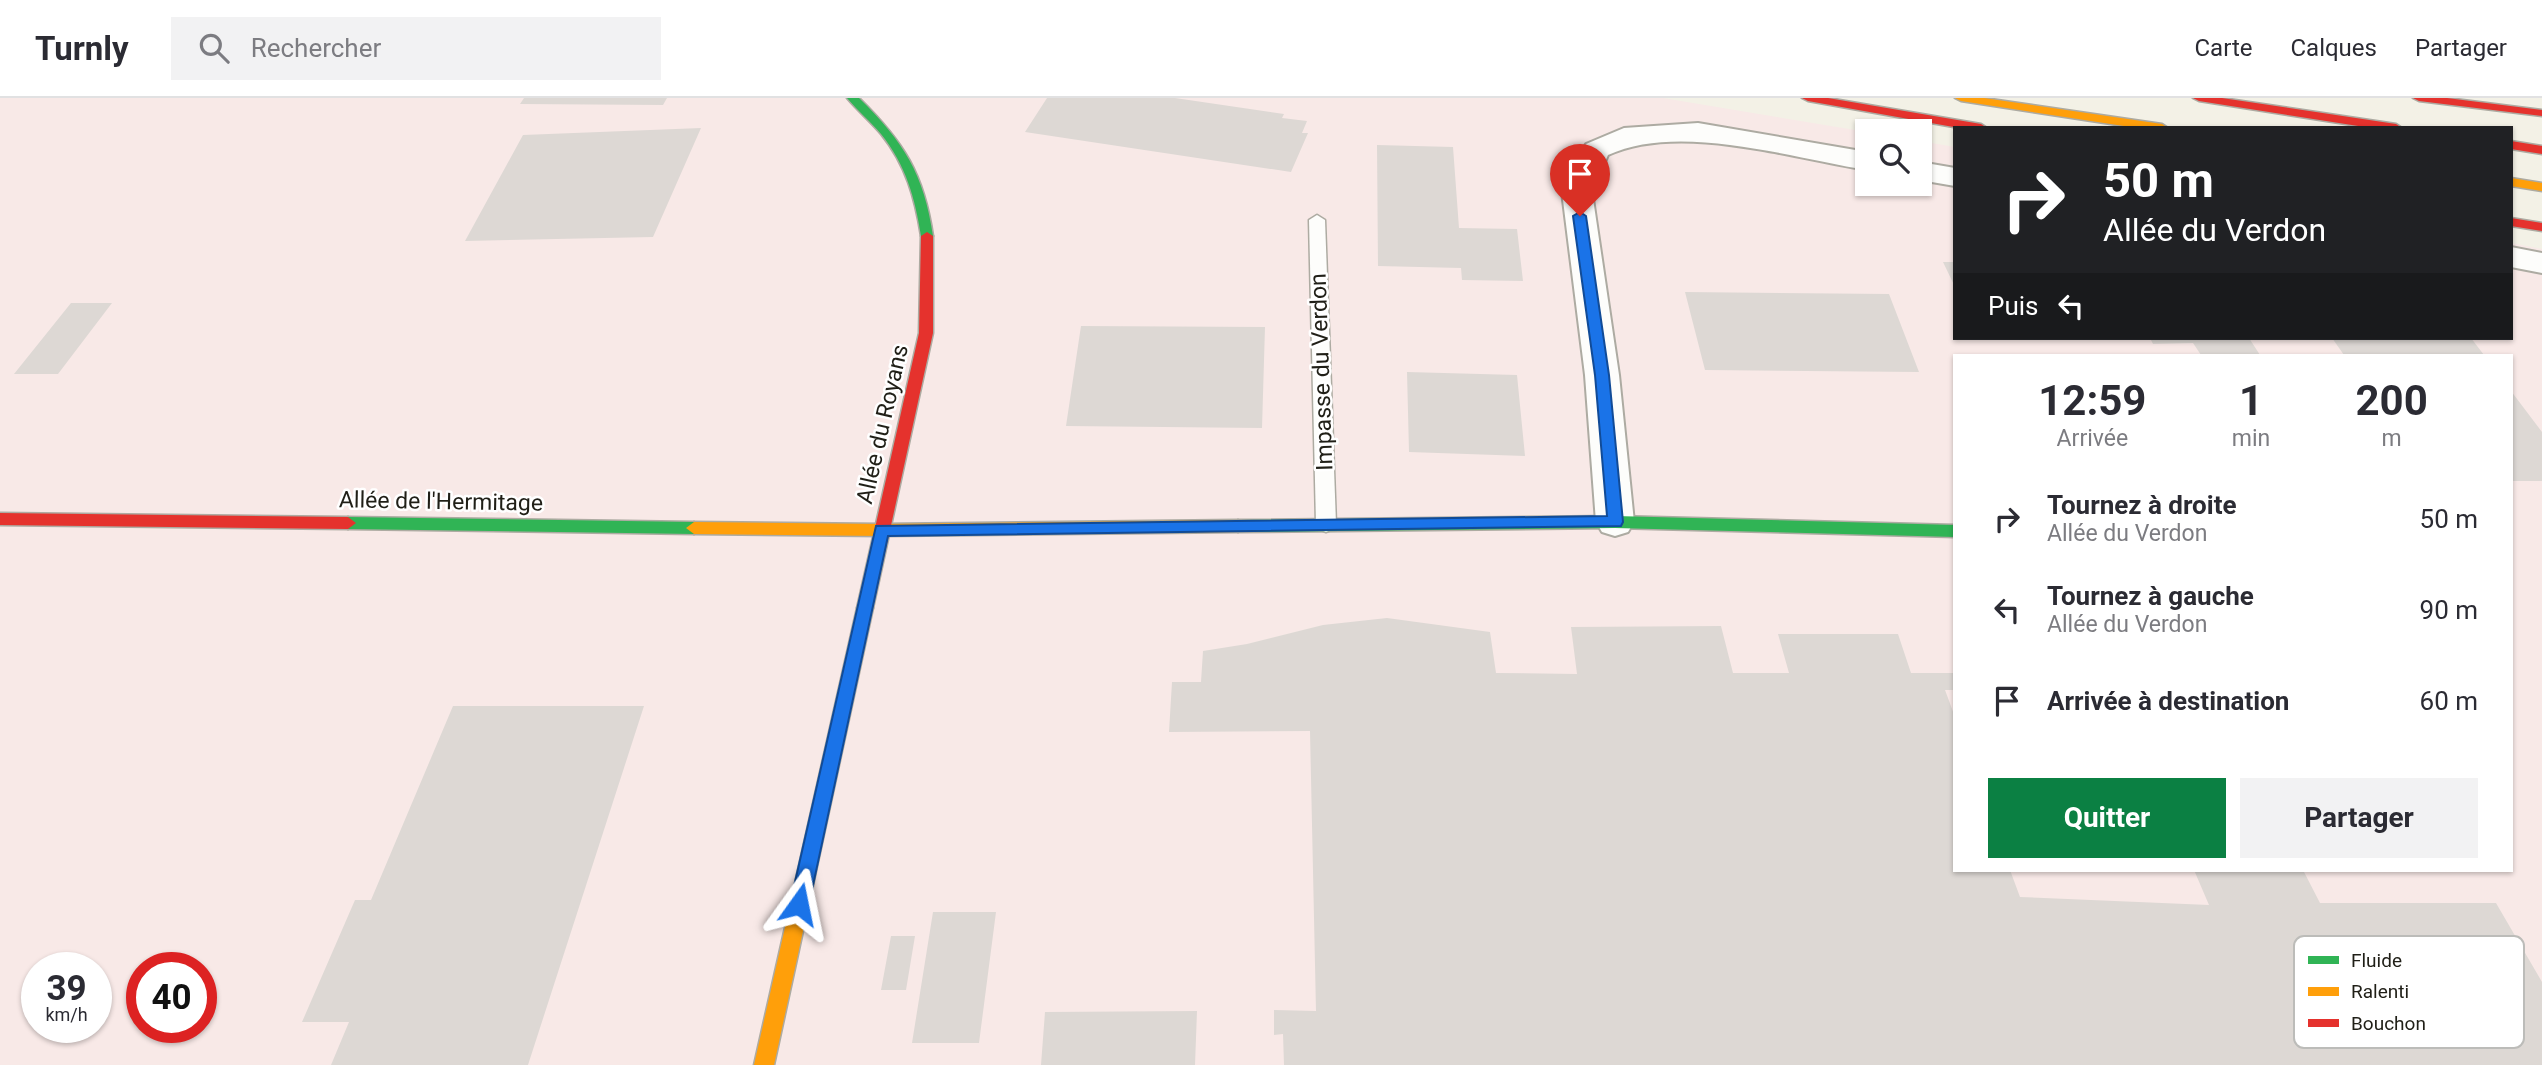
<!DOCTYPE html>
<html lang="fr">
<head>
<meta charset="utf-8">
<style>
	body { margin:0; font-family:Roboto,sans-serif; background:#f2f2f3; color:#2b2b33; height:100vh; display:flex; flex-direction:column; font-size:26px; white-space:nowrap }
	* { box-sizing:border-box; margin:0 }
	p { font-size:23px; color:#7c7c81 }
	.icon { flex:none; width:38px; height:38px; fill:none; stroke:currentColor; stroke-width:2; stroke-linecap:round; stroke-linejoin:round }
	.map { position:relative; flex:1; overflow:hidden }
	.details { position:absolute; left:1953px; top:256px; width:560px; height:518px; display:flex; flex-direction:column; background:#fff; border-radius:0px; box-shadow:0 2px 5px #0004 }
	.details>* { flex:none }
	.guide { position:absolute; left:1953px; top:28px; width:560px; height:214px; border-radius:0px; box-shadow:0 2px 5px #0004; background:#202124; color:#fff; overflow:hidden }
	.tools { position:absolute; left:1855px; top:21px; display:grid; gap:14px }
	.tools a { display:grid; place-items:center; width:77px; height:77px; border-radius:0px; background:#fff; box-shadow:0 2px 5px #0004; font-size:35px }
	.speed { position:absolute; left:21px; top:854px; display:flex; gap:14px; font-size:35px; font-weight:700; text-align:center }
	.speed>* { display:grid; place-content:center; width:91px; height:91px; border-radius:50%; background:#fff; box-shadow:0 2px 5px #0004; line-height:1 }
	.speed small { font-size:18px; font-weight:400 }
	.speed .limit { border:10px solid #d22; background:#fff; color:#111 }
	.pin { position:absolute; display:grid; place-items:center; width:60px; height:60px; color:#fff; margin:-72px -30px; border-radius:50% 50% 50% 0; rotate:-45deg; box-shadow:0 0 7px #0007 }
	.pin .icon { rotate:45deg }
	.me { position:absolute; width:77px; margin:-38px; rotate:12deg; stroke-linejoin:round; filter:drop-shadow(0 0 5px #0008) }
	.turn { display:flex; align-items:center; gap:24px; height:147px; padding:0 35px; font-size:32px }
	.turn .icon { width:91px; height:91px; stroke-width:2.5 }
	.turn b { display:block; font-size:49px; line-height:60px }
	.then { display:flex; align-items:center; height:66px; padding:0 35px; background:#0003; gap:14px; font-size:26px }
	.eta { display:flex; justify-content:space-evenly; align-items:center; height:119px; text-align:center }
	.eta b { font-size:42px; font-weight:700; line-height:49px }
	.action { display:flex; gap:14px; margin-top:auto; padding:14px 35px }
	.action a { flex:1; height:80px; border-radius:0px; background:#0b8043; color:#fff; font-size:28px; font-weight:700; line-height:80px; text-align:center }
	.action a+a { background:#f2f2f3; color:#2b2b33 }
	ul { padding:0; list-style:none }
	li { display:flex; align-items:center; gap:21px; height:91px; padding:0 35px }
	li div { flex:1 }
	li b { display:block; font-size:26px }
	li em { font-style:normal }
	header { display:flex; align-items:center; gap:42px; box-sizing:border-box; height:98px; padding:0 35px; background:#fff; border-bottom:2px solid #e1e1e2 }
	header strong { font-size:33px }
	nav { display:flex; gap:38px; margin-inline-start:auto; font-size:24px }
	.search { width:490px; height:63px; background:#f2f2f3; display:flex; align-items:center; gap:18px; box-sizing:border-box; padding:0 24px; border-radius:0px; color:#7c7c81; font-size:26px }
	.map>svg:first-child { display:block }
	.industrial { fill:#f8e9e7; fill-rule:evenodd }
	.building { fill:#ddd8d4 }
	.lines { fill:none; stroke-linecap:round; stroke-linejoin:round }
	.lane-casing { stroke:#adaba2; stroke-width:3 }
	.street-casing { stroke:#adaba2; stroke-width:4 }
	.fast-casing { stroke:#adaba2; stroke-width:3 }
	.slow-casing { stroke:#adaba2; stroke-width:3 }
	.jam-casing { stroke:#adaba2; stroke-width:3 }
	.lane { fill:#fdfdfb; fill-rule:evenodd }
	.street { fill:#fdfdfb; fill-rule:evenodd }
	.fast { fill:#30b455; fill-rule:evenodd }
	.slow { fill:#ff9f0a; fill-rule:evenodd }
	.jam { fill:#e5322d; fill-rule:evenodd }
	.route { fill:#1a73e8; stroke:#114b97; stroke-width:2 }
	.labels { text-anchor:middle; stroke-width:5; stroke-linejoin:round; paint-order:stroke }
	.street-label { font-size:23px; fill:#201f17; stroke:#fff }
	.key { fill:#fff; stroke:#bcbcb9; stroke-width:2 }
	.key-label { font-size:19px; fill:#201f17 }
</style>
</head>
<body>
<header>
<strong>Turnly</strong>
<div class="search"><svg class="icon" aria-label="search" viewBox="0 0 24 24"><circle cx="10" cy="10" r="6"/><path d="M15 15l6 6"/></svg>Rechercher</div>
<nav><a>Carte</a><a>Calques</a><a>Partager</a></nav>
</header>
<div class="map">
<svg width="2542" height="967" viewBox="0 0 2542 967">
	<rect width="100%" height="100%" fill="#f3f1e6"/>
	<path class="industrial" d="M0,0H1663L1867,34V86H1920V43L1955,49V240H2511V145L2542,151V967H0ZM1955,257H2511V772H1955ZM37,870H96V929H37ZM142,870H201V929H142Z"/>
	<path class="building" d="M524,0H667L663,7L520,6Z
		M1047,0H1175L1284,16L1282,20L1307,23L1302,35H1308L1291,74L1025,34Z
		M701,30L653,139L465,143L523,37Z
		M1377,47L1453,49L1459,130L1517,131L1523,183L1462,182L1461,170L1378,168Z
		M1943,164H1955V189Z
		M1685,194L1889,196L1919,274L1705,272Z
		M71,205H112L58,276H14Z
		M1081,228L1265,229L1262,330L1066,328Z
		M2150,240H2249L2260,257H2201L2193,245L2153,246Z
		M2332,240H2471L2484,257H2344Z
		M1407,274L1517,277L1525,358L1409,354Z
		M2511,293L2542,334V383H2511Z
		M1387,520L1490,534L1496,575L1577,576L1571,529L1721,528L1733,575H1789L1778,536H1898L1911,575H1955V592H1945L1955,619V772H2010L2020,799L2209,807L2194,772H2303L2320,805H2496L2542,884V967H1284L1283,936L1274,937V912L1316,913L1310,633L1169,634L1172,584H1201L1203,553L1247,546L1323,527Z
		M453,608H644L528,967H331L349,924H302L355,802H371Z
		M933,814H996L979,945H912Z
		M891,838H915L906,892H881Z
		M1197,913L1195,967H1041L1045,914Z"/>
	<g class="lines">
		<g class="lane-casing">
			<path id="lane" d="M1317,117L1325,122L1336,426L1333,431L1326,434L1319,431L1316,426L1309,122Z"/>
		</g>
		<g class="street-casing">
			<path id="street" d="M1698,25L1867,54V72C1791,60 1679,24 1608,57L1592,94L1619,277L1634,424L1628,434L1615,438L1602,434L1596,424L1585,277L1562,94L1586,46L1624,30Z
				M1920,64L1955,70V88L1920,82Z
				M2511,149L2542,155V175L2511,169Z"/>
		</g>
		<g class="fast-casing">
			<path id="fast" d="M847,0H859C904,44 924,76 933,138L931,141L927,142L921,138C915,100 906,67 881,36C871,24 858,13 847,0Z
				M1615,418L1955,427V439L1615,430L1238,434L1230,428L1238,422Z
				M348,419L694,424L702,430L694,436L348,431L340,425Z"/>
		</g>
		<g class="slow-casing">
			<path id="slow" d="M1955,0H1984L2162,26L2168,30H2137L1961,3Z
				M2511,80L2542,85V93L2511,88Z
				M1238,422L1246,428L1238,434L882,438L694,436L686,430L694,424L882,426Z
				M865,504L871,505L873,510L774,967H754L857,510L859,505Z"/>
		</g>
		<g class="jam-casing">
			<path id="jam" d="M1802,0H1828L1981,26L1987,30H1959L1808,3Z
				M2193,0H2222L2396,26L2402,30H2371L2199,3Z
				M2413,0H2447L2542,12V18L2419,3Z
				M2511,43L2542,48V56L2511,51Z
				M2511,120L2542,125V133L2511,128Z
				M927,134L933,138V235L873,510L871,515H859L857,510L919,235L921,138Z
				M0,415L348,419L356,425L348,431L0,427Z"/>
		</g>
		<use href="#lane" class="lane"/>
		<use href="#street" class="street"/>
		<use href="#fast" class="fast"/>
		<use href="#slow" class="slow"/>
		<use href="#jam" class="jam"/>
	</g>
	<path class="route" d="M1580,114L1586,118L1609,277L1623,424L1621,428L888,438L809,806L806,813L799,815L793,813L790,806L876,428L1607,418L1595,277L1573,118Z"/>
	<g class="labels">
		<g class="street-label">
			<text transform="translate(1321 274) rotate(-92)" y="8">Impasse du Verdon</text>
			<text transform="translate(882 326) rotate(-77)" y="8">Allée du Royans</text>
			<text transform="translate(441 403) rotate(1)" y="8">Allée de l'Hermitage</text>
		</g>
	</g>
	<rect x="2294" y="838" width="230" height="112" rx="10" class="key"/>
	<rect x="2308" y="858" width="31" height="8" fill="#30b455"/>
	<rect x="2308" y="889" width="31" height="9" fill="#ff9f0a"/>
	<rect x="2308" y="921" width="31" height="8" fill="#e5322d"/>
	<g class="key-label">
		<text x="2351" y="869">Fluide</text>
		<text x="2351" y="900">Ralenti</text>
		<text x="2351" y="932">Bouchon</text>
	</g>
</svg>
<div class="tools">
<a><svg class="icon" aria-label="search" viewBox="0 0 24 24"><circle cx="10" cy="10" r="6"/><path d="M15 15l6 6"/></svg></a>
</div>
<div class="speed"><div>39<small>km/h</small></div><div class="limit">40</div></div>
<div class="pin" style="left:1580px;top:118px;background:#d93025"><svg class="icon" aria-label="arrive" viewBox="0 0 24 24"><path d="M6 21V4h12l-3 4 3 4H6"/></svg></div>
<svg class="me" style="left:799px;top:806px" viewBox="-20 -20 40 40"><path d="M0-17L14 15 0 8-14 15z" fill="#1a73e8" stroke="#fff" stroke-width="4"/></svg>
<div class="guide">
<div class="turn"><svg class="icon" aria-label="right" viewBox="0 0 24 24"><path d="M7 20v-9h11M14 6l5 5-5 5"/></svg><div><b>50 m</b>Allée du Verdon</div></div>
<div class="then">Puis<svg class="icon" aria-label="left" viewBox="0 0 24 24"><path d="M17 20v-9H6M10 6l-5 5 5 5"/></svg></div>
</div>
<section class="details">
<div class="eta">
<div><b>12:59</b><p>Arrivée</p></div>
<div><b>1</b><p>min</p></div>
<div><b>200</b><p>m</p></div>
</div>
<ul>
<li><svg class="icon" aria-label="right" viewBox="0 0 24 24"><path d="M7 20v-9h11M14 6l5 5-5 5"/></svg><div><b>Tournez à droite</b><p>Allée du Verdon</p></div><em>50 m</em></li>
<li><svg class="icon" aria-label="left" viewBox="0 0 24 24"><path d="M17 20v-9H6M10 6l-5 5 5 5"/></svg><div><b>Tournez à gauche</b><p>Allée du Verdon</p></div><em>90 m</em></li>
<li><svg class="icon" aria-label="arrive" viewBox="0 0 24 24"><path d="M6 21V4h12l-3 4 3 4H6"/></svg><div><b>Arrivée à destination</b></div><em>60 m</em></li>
</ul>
<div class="action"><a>Quitter</a><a>Partager</a></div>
</section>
</div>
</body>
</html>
